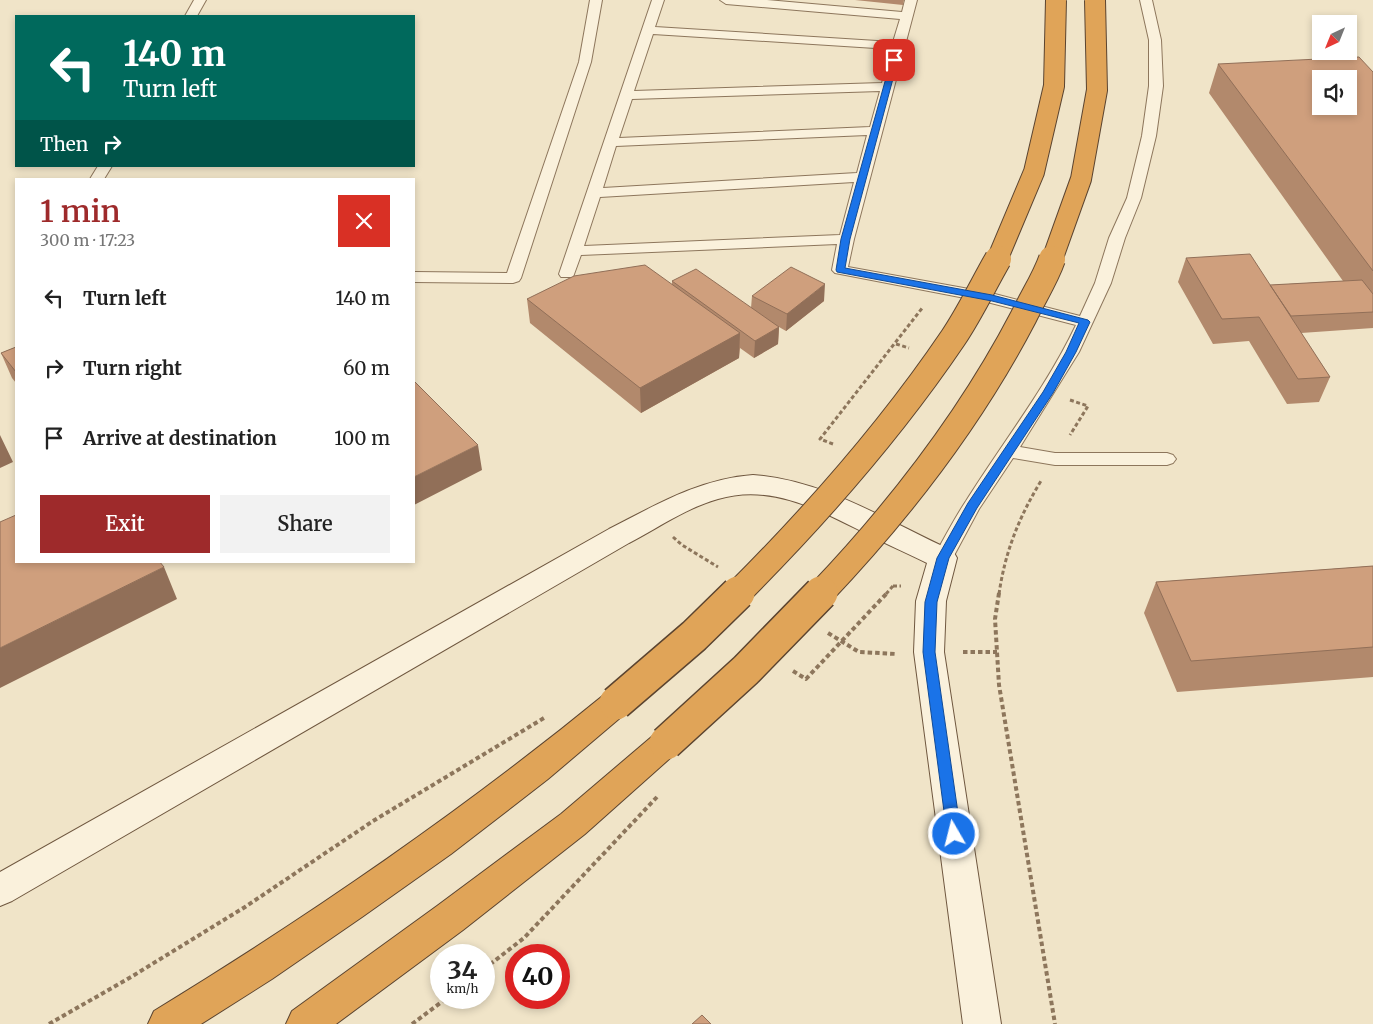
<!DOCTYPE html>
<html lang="en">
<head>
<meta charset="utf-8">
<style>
	body { margin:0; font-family:Merriweather,serif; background:#f2f2f2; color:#222; height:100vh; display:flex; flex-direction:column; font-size:19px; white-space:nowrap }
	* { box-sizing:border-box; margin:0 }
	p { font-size:16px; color:#767676 }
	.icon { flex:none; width:28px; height:28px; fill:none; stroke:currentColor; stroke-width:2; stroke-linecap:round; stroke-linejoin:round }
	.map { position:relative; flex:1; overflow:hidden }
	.panel { position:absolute; left:15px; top:178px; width:400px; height:385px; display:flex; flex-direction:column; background:#fff; border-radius:0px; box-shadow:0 2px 8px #0003 }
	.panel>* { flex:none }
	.top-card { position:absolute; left:15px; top:15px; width:400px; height:152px; border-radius:0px; box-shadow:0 2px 8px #0003; background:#00695c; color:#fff; overflow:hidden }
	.needle { width:32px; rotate:223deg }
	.buttons { position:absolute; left:1312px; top:15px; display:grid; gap:10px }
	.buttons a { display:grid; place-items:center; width:45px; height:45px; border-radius:0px; background:#fff; box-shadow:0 2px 8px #0003; font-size:25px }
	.speed { position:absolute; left:430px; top:944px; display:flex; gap:10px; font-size:25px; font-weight:700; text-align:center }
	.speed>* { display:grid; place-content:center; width:65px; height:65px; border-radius:50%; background:#fff; box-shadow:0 2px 8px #0003; line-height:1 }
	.speed small { font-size:12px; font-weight:400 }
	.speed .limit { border:8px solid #d22; background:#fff; color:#111 }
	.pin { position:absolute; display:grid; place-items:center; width:42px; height:42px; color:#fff; margin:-21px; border-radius:10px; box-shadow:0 2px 8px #0006 }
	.me { position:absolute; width:55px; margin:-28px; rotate:352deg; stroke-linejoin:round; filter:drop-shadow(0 0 4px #0008) }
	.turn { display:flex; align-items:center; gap:18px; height:105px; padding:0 25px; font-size:22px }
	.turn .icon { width:65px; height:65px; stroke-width:2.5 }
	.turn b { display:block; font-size:35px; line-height:42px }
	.then { display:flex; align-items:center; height:48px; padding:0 25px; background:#0003; gap:10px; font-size:19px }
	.round { display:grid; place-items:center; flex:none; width:52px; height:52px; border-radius:0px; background:#f2f2f2 }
	.overview { display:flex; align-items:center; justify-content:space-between; height:85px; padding:0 25px }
	h1 { font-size:30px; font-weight:600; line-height:38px; color:#9e2a2b }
	.action { display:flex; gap:10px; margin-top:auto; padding:10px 25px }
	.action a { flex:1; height:58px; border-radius:0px; background:#9e2a2b; color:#fff; font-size:20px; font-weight:600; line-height:58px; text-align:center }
	.action a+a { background:#f2f2f2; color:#222 }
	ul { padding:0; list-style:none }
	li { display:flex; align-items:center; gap:15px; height:70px; padding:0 25px }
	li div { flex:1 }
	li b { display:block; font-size:19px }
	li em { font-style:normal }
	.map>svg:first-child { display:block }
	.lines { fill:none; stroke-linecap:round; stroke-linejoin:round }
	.lane-casing { stroke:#8d765c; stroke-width:2 }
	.secondary-casing { stroke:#6f573f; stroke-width:2 }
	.highway-casing { stroke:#5b4430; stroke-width:2 }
	.path-far1 { stroke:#8d765c; stroke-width:3; stroke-dasharray:4 2.5; stroke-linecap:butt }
	.path { stroke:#8d765c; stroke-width:4; stroke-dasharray:4.5 3; stroke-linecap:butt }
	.lane { fill:#faf1dc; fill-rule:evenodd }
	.secondary { fill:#faf1dc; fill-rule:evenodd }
	.highway { fill:#e0a458; fill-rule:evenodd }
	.highway-bridge-far2-casing { stroke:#5b4430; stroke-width:22; stroke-linecap:butt }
	.highway-bridge-far1-casing { stroke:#5b4430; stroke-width:28; stroke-linecap:butt }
	.highway-bridge-casing { stroke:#5b4430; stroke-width:36; stroke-linecap:butt }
	.path-bridge-far1 { stroke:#8d765c; stroke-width:3; stroke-dasharray:4 2.5; stroke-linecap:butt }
	.path-bridge { stroke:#8d765c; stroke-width:4; stroke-dasharray:4.5 3; stroke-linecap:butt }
	.highway-bridge-far2 { stroke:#e0a458; stroke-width:20 }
	.highway-bridge-far1 { stroke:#e0a458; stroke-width:26 }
	.highway-bridge { stroke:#e0a458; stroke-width:33 }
	.wall { fill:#b2896c }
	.shaded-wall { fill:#916f58 }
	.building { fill:#cf9f7d; stroke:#916f58; fill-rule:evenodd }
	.route { fill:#1a73e8; stroke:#114b97 }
</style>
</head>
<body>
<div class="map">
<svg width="1373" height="1024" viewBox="0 0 1373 1024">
	<rect width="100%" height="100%" fill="#f0e4c8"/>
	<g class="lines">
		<g class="lane-casing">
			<path id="lane" d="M194,0H206L197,16H185Z
				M590,0H602L591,62L521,278L519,281L513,283L414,282V272L507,273L579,62Z
				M652,0H664L655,27L893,42L900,19L726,4L720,0H767L902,12L905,0H917L854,239L848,267L991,293L1080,316L1095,283L1109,238L1127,198L1142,136L1149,86V40L1140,0H1152L1161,40L1163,86L1156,136L1141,198L1125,238L1111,283L1079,352L1020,447L1055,453H1167L1173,455L1176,459L1173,463L1167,465H1055L1013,458L979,509L950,563L943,565L936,563L933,558C944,539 954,519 966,501C1003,442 1046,388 1076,325L991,303L835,273L832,270L837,244L581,255L573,277H561L559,274ZM653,34L891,49L882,83L634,91ZM880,91L870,127L619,138L632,99ZM867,135L857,173L603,188L616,146ZM854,182L840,235L584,246L600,197Z
				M98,166H112L104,179H90Z"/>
		</g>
		<g class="secondary-casing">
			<path id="secondary" d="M753,475C825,480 889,522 953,551L957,558L946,601L944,652L1001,1024H963L914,652L916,601L927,563C907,553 886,544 865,533C819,510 771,483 718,499C686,508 658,528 629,543L12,901L0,906V872L609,529C656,505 699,479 753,475Z"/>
		</g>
		<g class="highway-casing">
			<path id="highway" d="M616,690L627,694L632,703L627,712L548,779L451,854L362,917L272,979L201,1024H148L154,1011C311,915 462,811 605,694Z
				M666,730L677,734L682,743L677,752L585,834L463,930L336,1024H286L292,1011L437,906L561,814L655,734Z"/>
		</g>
		<path class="path-far1" d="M896,344L909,348
			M1070,400L1088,406L1070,435
			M833,444L820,439L923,307
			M673,537L682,545L718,567
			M893,586H901
			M999,594C1005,552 1019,517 1041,481"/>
		<path class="path" d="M999,593L995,619L999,685L1055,1024
			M828,633L859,652L897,654
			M963,652H997
			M484,969L524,938L657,797
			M49,1024L131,977L245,907L373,821L544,718
			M412,1024L447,998"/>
		<use href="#lane" class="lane"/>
		<use href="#secondary" class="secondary"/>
		<use href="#highway" class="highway"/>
		<g class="highway-bridge-far2-casing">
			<path id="highway-bridge-far2" d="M997,260L1034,172L1054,86L1056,0
				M1052,260L1081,179L1097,90L1095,0"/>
		</g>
		<g class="highway-bridge-far1-casing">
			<path id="highway-bridge-far1" d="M737,594C816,515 890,431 953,338C970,313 983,285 998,259
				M820,594C899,511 971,418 1024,316C1033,297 1045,279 1052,259"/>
		</g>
		<g class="highway-bridge-casing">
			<path id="highway-bridge" d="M616,703L694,636L738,593
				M666,743L746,670L821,593"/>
		</g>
		<path class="path-bridge-far1" d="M886,594L893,586"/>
		<path class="path-bridge" d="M793,671L806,679L887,593"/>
		<use href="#highway-bridge-far2" class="highway-bridge-far2"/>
		<use href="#highway-bridge-far1" class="highway-bridge-far1"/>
		<use href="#highway-bridge" class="highway-bridge"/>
	</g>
	<path class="wall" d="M855,0H904L903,5Z
		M1218,64L1373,72V328L1301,333L1330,377L1319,402L1287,404L1249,341L1213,344L1178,282L1186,258L1270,285L1343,281L1209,93Z
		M672,281L751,308L752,296L824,301L786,331L779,327L778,344L754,358L740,348L739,358L641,413L530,323L527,299L672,284Z
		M16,347V383L12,378L1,353Z
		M1373,566V677L1177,692L1144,613L1156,582Z"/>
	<path class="shaded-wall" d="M825,284L824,301L786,331L787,314Z
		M779,327L778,344L754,358L755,341Z
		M740,333L739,358L641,413L640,388Z
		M0,435L13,462L0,468Z
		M478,445L482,470L414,505V477Z
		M164,567L177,599L0,688V648Z"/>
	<path class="building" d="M1359,57L1373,72V271L1218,64ZM1321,79H1349V106H1321Z
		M1250,254L1330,377L1298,379L1259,317L1222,319L1186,258Z
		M645,265L740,333L640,388L527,299L574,276Z
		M791,267L825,284L787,314L752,296Z
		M696,269L779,327L755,341L672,281Z
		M1362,280L1373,294V312L1291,316L1270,285Z
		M16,347V372L1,353Z
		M414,381L478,445L414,477Z
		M16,515V561H159L164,567L0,648V522Z
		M1373,566V647L1191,661L1156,582Z
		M702,1015L711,1024H692Z"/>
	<path class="route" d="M894,57L898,60L850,239L845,268L992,295L1088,320L1090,322L1076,352L1053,393L977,508L949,558L937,602L935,652L961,834L959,838L954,840L949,838L947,834L923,652L925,602L937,558L968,503L1043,392L1066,352L1079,323L992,301L837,272L836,270L841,239L891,60Z"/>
</svg>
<div class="buttons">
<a><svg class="needle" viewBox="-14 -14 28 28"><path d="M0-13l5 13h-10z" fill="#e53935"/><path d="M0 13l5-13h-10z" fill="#767676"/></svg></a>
<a><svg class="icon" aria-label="sound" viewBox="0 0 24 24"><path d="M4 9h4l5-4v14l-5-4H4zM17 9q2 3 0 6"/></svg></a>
</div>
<div class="speed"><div>34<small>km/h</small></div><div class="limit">40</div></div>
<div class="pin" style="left:894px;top:60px;background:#d93025"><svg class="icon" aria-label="arrive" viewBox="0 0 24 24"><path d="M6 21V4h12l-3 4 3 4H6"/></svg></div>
<svg class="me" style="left:954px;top:834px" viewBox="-20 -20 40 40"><circle r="17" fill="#1a73e8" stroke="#fff" stroke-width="3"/><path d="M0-11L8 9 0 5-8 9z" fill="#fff"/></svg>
<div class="top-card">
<div class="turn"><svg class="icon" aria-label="left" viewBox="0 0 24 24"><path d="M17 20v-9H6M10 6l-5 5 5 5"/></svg><div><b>140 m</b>Turn left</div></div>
<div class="then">Then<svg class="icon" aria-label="right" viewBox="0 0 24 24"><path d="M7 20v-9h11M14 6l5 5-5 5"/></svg></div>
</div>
<section class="panel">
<div class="overview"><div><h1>1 min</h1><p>300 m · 17:23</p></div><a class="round" style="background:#d93025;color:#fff"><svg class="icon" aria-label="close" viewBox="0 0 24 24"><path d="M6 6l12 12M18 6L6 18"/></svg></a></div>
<ul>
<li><svg class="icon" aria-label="left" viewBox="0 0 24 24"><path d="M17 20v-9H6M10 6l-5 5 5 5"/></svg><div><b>Turn left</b></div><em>140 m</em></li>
<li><svg class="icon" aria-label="right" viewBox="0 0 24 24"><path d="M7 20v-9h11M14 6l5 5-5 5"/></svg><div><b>Turn right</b></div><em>60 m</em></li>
<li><svg class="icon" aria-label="arrive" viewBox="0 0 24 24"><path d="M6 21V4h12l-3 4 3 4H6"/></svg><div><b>Arrive at destination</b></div><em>100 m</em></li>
</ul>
<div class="action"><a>Exit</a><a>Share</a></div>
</section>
</div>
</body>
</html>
